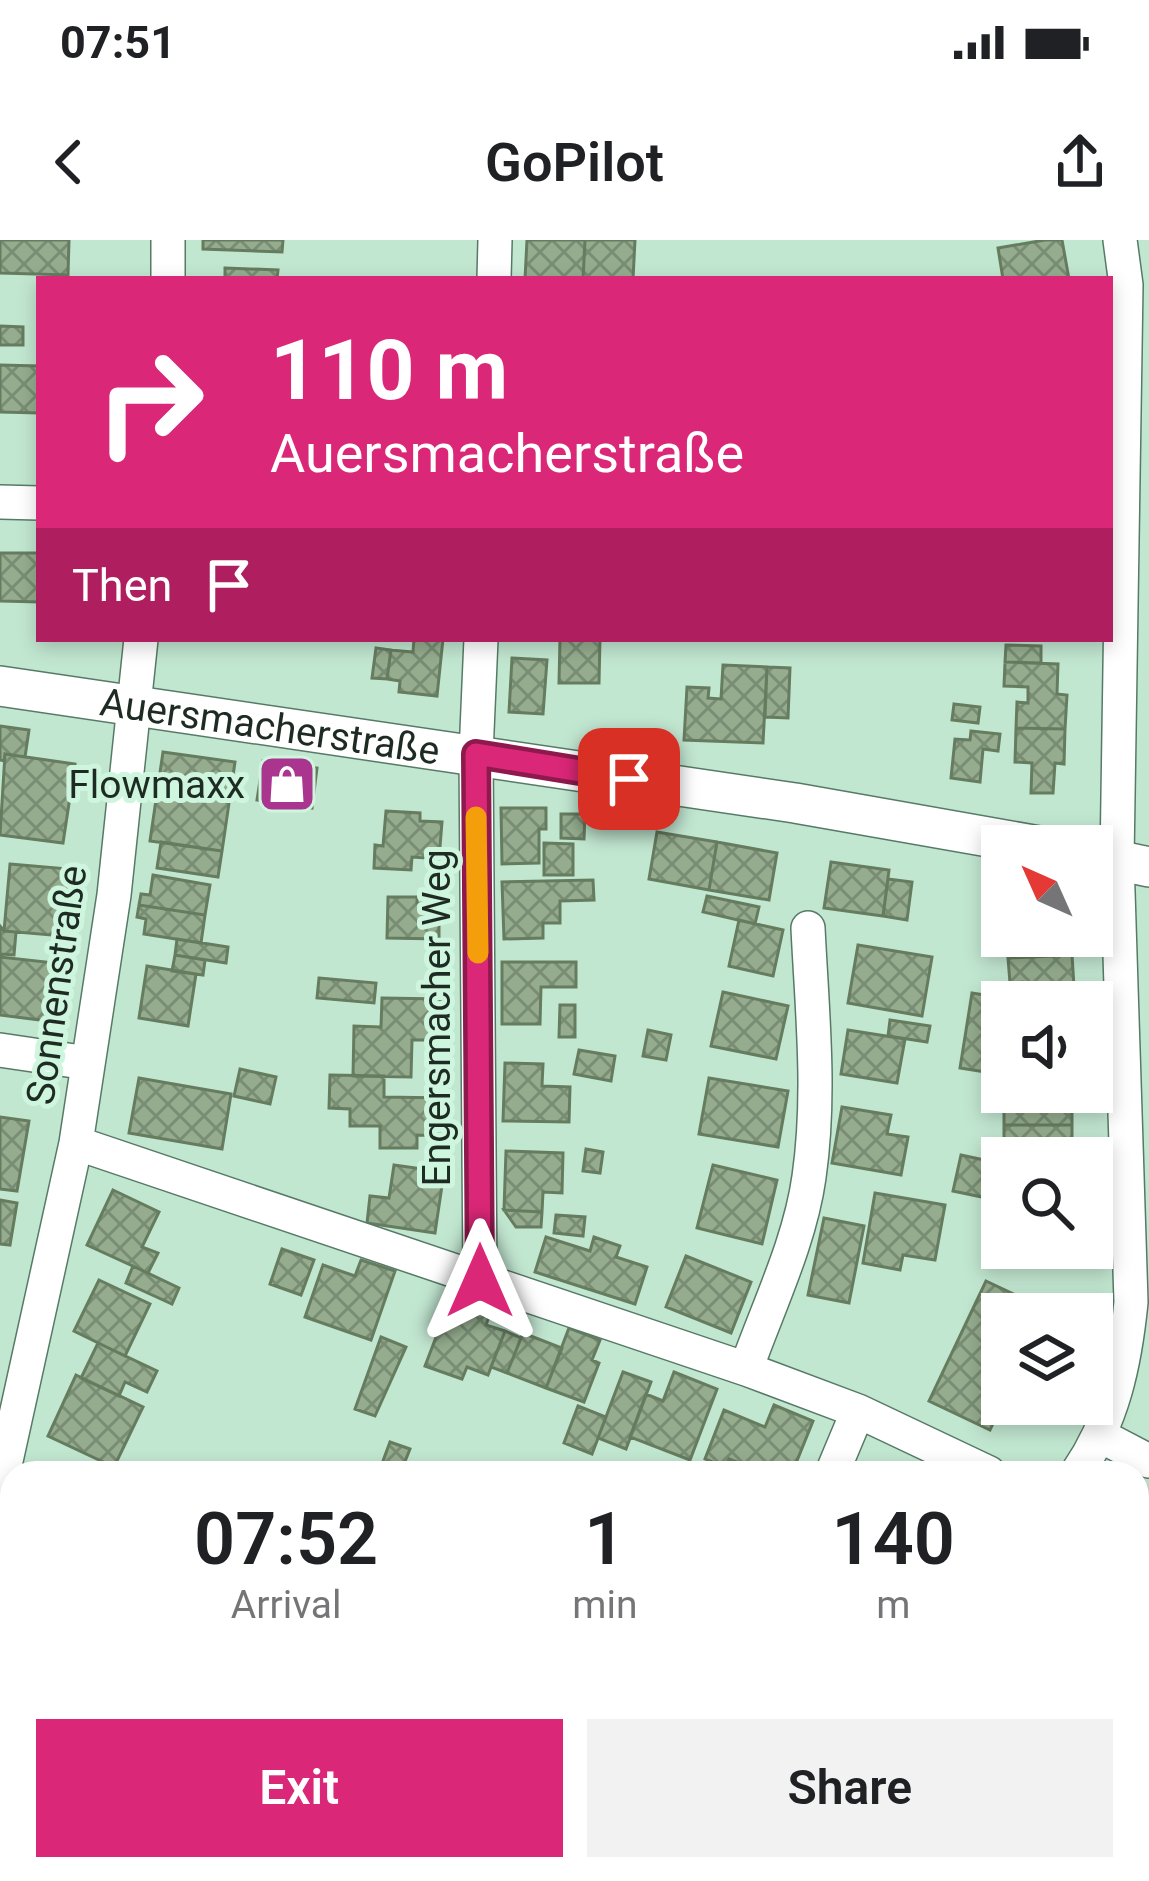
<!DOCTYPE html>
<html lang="en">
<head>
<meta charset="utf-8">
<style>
	body { margin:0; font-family:Roboto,sans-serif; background:#f2f2f2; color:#202124; height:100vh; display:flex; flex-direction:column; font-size:45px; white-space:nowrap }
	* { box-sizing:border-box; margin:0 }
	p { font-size:39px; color:#757577 }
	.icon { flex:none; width:66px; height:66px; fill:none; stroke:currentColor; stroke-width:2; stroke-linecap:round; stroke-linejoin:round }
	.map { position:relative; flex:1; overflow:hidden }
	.panel { position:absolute; left:0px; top:1221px; width:1149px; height:420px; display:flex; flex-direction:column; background:#fff; border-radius:36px 36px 0 0; box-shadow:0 6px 18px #0003 }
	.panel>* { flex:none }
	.hud { position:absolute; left:36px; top:36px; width:1077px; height:366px; border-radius:0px; box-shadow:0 6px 18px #0003; background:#db2777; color:#fff; overflow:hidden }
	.needle { width:78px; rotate:315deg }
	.buttons { position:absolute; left:981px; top:585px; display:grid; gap:24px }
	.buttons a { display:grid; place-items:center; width:132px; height:132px; border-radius:0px; background:#fff; box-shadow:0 6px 18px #0003; font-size:60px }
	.pin { position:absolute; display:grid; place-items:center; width:102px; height:102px; color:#fff; margin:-51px; border-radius:24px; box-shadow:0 6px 18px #0006 }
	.me { position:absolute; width:132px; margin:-66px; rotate:0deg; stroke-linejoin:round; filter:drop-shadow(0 0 9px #0008) }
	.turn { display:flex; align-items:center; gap:42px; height:252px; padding:0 36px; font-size:54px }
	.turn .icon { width:156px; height:156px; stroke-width:2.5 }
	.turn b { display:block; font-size:84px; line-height:102px }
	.then { display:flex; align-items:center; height:114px; padding:0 36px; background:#0003; gap:24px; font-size:45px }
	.eta { display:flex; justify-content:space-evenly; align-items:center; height:204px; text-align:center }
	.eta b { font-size:72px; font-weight:600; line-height:84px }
	.action { display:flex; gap:24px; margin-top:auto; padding:24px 36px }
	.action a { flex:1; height:138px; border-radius:0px; background:#db2777; color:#fff; font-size:48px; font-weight:600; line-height:138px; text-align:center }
	.action a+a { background:#f2f2f2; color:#202124 }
	.status { display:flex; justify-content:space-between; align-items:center; height:84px; padding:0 60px; background:#fff; direction:ltr }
	.status svg { height:33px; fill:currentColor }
	header { display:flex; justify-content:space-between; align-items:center; height:156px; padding:0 36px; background:#fff; font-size:54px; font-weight:600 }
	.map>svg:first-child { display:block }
	.building { fill:url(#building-cross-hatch); stroke:#667c5f; stroke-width:3 }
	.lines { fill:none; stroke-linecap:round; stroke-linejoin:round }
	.minor-casing { stroke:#577a66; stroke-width:36 }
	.tertiary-casing { stroke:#577a66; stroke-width:42 }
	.minor { stroke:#fff; stroke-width:33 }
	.tertiary { stroke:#fff; stroke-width:39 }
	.route-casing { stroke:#8e194d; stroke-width:30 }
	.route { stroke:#db2777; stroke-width:21 }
	.slow { stroke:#f59e0b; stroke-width:21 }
	.labels { text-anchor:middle; stroke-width:10; stroke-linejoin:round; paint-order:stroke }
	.street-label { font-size:39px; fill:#1d2b23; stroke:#cef5de }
	.poi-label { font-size:39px; fill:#1d2b23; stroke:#cef5de; text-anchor:end }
</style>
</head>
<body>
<div class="status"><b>07:51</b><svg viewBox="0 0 49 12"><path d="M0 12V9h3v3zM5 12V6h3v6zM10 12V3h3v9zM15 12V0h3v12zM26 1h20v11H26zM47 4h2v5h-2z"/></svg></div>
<header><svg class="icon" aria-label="back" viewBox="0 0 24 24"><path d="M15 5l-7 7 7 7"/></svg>GoPilot<svg class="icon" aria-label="share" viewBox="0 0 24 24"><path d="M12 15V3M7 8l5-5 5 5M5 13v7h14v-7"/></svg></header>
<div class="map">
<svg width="1149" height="1641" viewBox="0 0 1149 1641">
	<defs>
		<pattern id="building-cross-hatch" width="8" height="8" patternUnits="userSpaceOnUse" patternTransform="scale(3)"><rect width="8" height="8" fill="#95ad8e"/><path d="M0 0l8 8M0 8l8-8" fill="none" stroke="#798d74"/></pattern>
	</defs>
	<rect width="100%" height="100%" fill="#c2e7d1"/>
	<path class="building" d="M0,0H69L68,35L0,33Z
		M203,0H283L282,12L203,9Z
		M527,0H585L583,39H525Z
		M585,0H635L633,39H583Z
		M1045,0H1062L1069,39H1003L998,8Z
		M225,28L278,30L277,39H225Z
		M0,86L23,87V105H0Z
		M0,125L39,126V173L0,172Z
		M0,313H39V362L0,361Z
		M414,399H443L437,456L399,452L400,441L387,439L391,410L413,412Z
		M560,399H600L599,443H559Z
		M1006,405L1041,406V423L1005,422Z
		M376,408L391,410L387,439L372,438Z
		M512,418L547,420L543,474L509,472Z
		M1005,422L1058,424L1057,454L1067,455L1065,489L1016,488L1017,462L1028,463V447L1004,446Z
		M723,425L767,427L763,503L684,500L687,447L709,448L708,458L721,459Z
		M767,427L790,428L788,478L765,477Z
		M954,464L980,467L978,483L952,480Z
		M0,486L29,490L25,517L5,514L4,521L0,520Z
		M1016,488L1065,489L1064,524L1055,523L1053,553H1031L1032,523L1015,522Z
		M971,491L1000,494L998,511L983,509L980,542L951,538L955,499L970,500Z
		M163,512L235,522L222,611L150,601Z
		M5,514L75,524L63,603L0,595Z
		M263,521L317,528L312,568L257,560Z
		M501,568H546V589H539V623L502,624Z
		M386,571L420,573V581L442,582L439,619L412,617L411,630L374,628L375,605L383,606Z
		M561,574H585L584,599L561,598Z
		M657,592L717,602L709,650L649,639Z
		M161,602L222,611L218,637L157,628Z
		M717,602L777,613L769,660L709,650Z
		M544,603L573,604V635H544Z
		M831,622L889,630L883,676L824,668Z
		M10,624L69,629L62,696L4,691Z
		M153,635L210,645L205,675L139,665L141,654L150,655Z
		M888,639L912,642L907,680L883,676Z
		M593,640L594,660L560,661V683H543V698L504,699L502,642Z
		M707,656L759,667L755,684L703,672Z
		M388,657H417V663L439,664V699L387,698Z
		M139,665L205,675L201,703L144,694L146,679L137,677Z
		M739,680L783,690L773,736L729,726Z
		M0,686L4,691L16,692L14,715L0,714Z
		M1008,696H1065L1066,715L1008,718Z
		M177,699L228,707L226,723L175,715Z
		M858,705L932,717L922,776L848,763Z
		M175,715L205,720L203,735L172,731Z
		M1072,715L1075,762H1023V742L1010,743L1008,718Z
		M0,717L55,723L48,781L0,775Z
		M502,722H576V747H541L540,784H502Z
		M147,726L196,734L188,786L139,778Z
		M319,738L376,743L374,763L317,758Z
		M723,752L788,766L776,819L711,806Z
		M972,753L1010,759L1002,762L998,834L960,828Z
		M382,758L442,759V800H412L411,837L353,836L354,786L381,787Z
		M560,765H575V797H559Z
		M890,780L930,786L927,802L888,796Z
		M648,790L671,795L666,820L643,816Z
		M848,790L905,799L897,843L841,834Z
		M579,810L615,816L611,841L574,834Z
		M505,823L543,824L542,846L570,847L569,882L503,881Z
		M240,829L276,837L270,864L234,856Z
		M330,835L384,836V857L447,858V896L417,895V908H380V886H350V869L329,868Z
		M139,838L231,854L222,909L129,893Z
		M709,838L788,851L778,907L699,894Z
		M1027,852H1072V885H1004V859H1027Z
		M842,867L891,875L887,894L908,897L901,935L832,923Z
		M0,877L29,881L17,951L0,949Z
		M1004,885H1072V918H1015V911H1004Z
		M586,909L603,912L600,933L583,931Z
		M506,911L563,913L562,953L543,952L542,972L504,970Z
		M961,915L998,923L991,959L953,951Z
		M394,925L444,932L435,993L367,983L370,956L389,958Z
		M713,925L777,940L762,1004L697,988Z
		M113,950L159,972L142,1007L158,1013L148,1033L87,1005Z
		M875,953L945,965L935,1020L903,1015L900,1030L863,1023Z
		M0,960L17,963L10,1005L0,1004Z
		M504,970L542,972L541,987H516Z
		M556,975L585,977L583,996L554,993Z
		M824,978L864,986L849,1063L808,1055Z
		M546,997L590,1011L594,997L620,1006L616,1017L647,1027L635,1064L535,1032Z
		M282,1009L314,1020L301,1055L270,1044Z
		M686,1016L751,1042L731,1093L666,1067Z
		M361,1020L395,1031L371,1100L305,1077L323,1025L355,1036Z
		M133,1026L179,1048L172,1064L126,1043Z
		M99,1040L150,1064L125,1116L74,1091Z
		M986,1041L1047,1070L1046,1074H1002V1164L990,1190L929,1161Z
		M454,1050L493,1065L486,1085L505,1091L488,1135L467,1127L462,1139L425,1126Z
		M569,1088L600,1100L592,1120L599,1123L584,1162L546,1148Z
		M505,1091L521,1098L507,1133L491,1127Z
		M523,1093L562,1108L546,1148L507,1133Z
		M381,1097L406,1107L375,1176L355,1169Z
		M98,1103L157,1131L147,1152L125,1142L119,1156L81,1138Z
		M623,1132L651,1142L626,1209L598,1198Z
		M674,1132L717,1149L690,1220L630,1197L646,1154L663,1161Z
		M76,1135L143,1167L114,1227L48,1196Z
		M774,1165L813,1181L792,1233H765L729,1219L725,1227L705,1219L724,1170L765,1187Z
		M578,1166L606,1177L592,1214L564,1203Z
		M390,1202L410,1209L402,1229L383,1221Z
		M12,1507V1565L0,1559V1530Z
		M0,1598L12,1604V1629H40L33,1641H0Z
		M1138,1613L1149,1618V1641H1125L1130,1629H1137Z
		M52,1629H98L92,1641H76Z
		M220,1629H286L281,1641H215Z
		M522,1629H562L586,1641H516Z"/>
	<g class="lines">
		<g class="minor-casing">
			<path id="minor" d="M168,0V39
				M494,39L495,0
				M0,262L39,263
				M0,810L88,823
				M76,903L746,1129L858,1171L989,1233
				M480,1041L476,514L481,399
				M746,1129C768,1067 800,1002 809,937C821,854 812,771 808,688
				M1099,1195L1149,1221
				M832,1233L858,1171
				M1077,1233C1113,1181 1125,1123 1131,1062L1117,620L1126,45L1120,0
				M0,1248L76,903L114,655L141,399
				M325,1641L330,1629
				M652,1641L658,1629"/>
		</g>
		<g class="tertiary-casing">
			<g id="tertiary">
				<path id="s1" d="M0,446L795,563L1039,606"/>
				<path d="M1092,615L1149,627"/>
			</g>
		</g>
		<use href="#minor" class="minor"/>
		<use href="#tertiary" class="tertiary"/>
	</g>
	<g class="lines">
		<g class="route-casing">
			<path id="route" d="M480,1041L476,514L629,539"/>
		</g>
		<use href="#route" class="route"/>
		<path class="slow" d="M476,577L478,713"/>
	</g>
	<defs>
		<g id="shop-square" transform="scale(3)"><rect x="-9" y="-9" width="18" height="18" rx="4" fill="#a9358e" stroke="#cef5de"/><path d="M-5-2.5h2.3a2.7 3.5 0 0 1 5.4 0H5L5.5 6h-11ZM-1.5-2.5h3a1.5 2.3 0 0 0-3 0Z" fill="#fff"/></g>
	</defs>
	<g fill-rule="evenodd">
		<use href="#shop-square" x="287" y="544"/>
	</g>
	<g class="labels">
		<g class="street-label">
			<text dy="14" stroke="none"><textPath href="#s1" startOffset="273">Auersmacherstraße</textPath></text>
			<text transform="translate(56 745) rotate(-82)" y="14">Sonnenstraße</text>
			<text transform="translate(436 778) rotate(-90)" y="14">Engersmacher Weg</text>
		</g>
		<g class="poi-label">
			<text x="245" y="558">Flowmaxx</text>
		</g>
	</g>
</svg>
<div class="buttons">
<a><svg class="needle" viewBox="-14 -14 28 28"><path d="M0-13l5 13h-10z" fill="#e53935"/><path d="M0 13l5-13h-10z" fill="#757577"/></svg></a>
<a><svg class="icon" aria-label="sound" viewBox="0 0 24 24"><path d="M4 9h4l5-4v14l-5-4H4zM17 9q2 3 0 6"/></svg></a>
<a><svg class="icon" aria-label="search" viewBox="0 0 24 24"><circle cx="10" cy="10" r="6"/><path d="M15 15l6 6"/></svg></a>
<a><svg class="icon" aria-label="layers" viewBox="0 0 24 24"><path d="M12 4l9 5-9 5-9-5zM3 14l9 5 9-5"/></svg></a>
</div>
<div class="pin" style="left:629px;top:539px;background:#d93025"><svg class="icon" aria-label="arrive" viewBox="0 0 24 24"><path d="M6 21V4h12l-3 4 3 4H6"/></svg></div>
<svg class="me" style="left:480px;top:1041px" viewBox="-20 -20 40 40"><path d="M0-17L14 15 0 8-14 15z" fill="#db2777" stroke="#fff" stroke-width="4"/></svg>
<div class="hud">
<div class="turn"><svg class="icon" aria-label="right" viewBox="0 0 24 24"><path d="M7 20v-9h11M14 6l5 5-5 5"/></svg><div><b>110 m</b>Auersmacherstraße</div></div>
<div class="then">Then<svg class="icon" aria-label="arrive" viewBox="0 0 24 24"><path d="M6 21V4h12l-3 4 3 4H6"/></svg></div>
</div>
<section class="panel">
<div class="eta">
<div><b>07:52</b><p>Arrival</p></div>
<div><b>1</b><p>min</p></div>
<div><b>140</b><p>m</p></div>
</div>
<div class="action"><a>Exit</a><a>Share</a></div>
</section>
</div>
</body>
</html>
